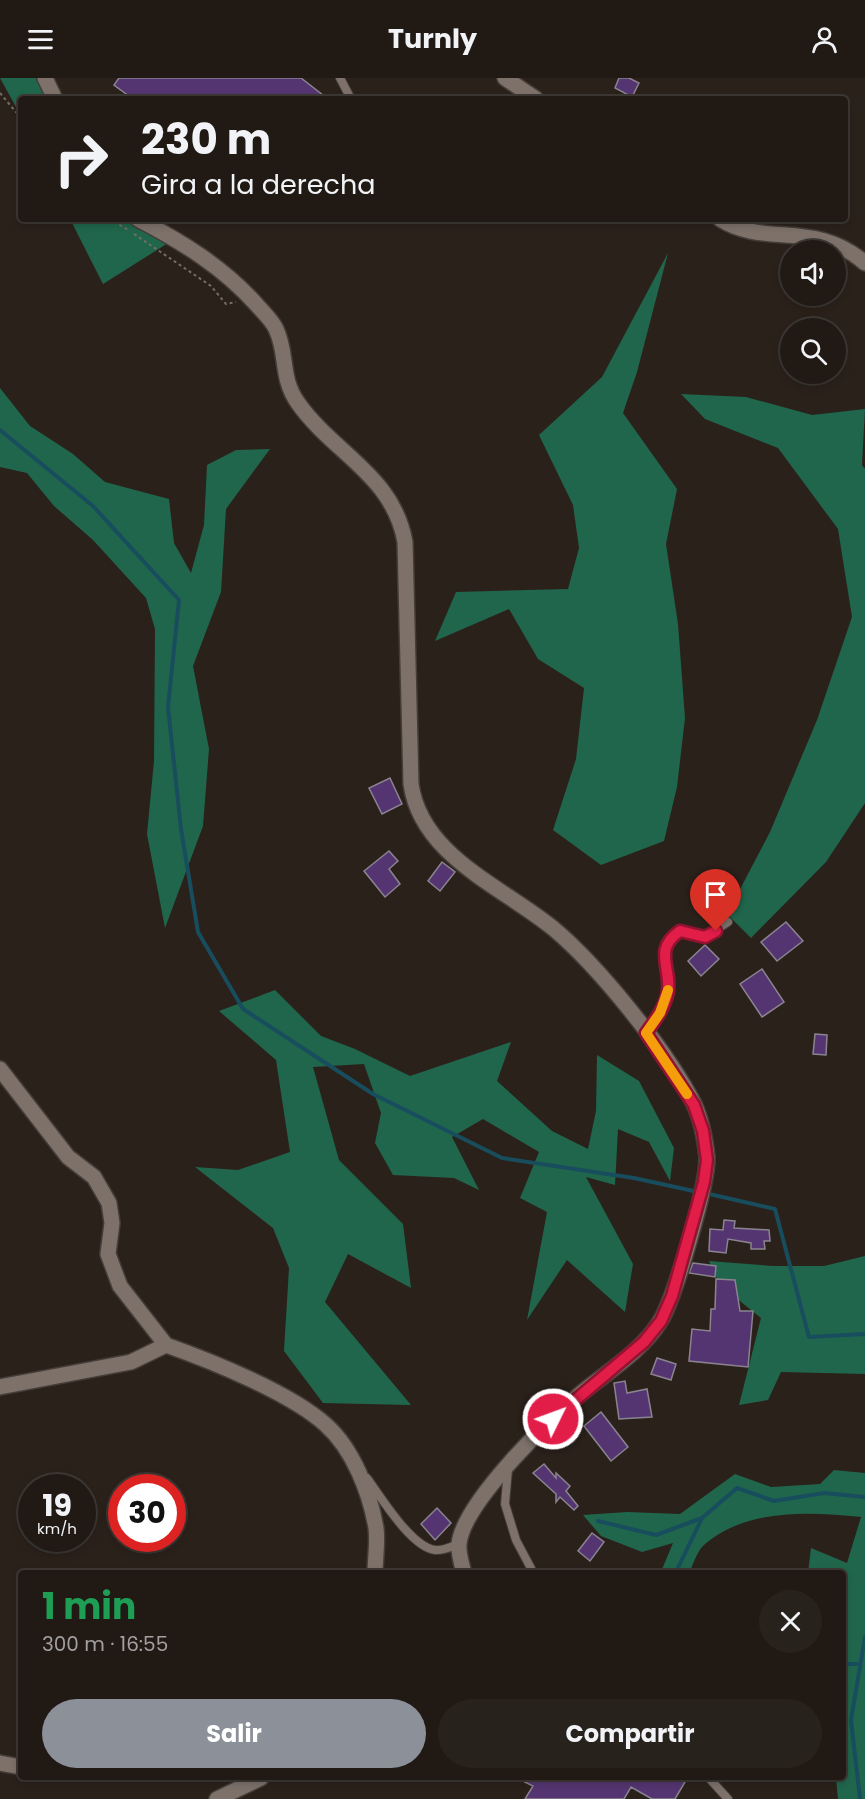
<!DOCTYPE html>
<html lang="es">
<head>
<meta charset="utf-8">
<style>
	body { margin:0; font-family:Poppins,sans-serif; background:#28221d; color:#f1f3f6; height:100vh; display:flex; flex-direction:column; font-size:22px; white-space:nowrap }
	* { box-sizing:border-box; margin:0 }
	p { font-size:20px; color:#a2a0a0 }
	.icon { flex:none; width:33px; height:33px; fill:none; stroke:currentColor; stroke-width:2; stroke-linecap:round; stroke-linejoin:round }
	.map { position:relative; flex:1; overflow:hidden }
	.details { position:absolute; left:18px; top:1492px; width:828px; height:210px; display:flex; flex-direction:column; background:#201914; border-radius:6px; box-shadow:0 3px 9px #0003,0 0 0 2px #3d3834 }
	.details>* { flex:none }
	.guide { position:absolute; left:18px; top:18px; width:830px; height:126px; border-radius:6px; box-shadow:0 3px 9px #0003,0 0 0 2px #3d3834; background:#201914; color:#f1f3f6; overflow:hidden }
	.tools { position:absolute; left:780px; top:162px; display:grid; gap:12px }
	.tools a { display:grid; place-items:center; width:66px; height:66px; border-radius:50%; background:#201914; box-shadow:0 3px 9px #0003,0 0 0 2px #3d3834; font-size:30px }
	.speed { position:absolute; left:18px; top:1396px; display:flex; gap:12px; font-size:30px; font-weight:700; text-align:center }
	.speed>* { display:grid; place-content:center; width:78px; height:78px; border-radius:50%; background:#201914; box-shadow:0 3px 9px #0003,0 0 0 2px #3d3834; line-height:1 }
	.speed small { font-size:15px; font-weight:400 }
	.speed .limit { border:9px solid #d22; background:#fff; color:#111 }
	.pin { position:absolute; display:grid; place-items:center; width:51px; height:51px; color:#fff; margin:-62px -26px; border-radius:50% 50% 50% 0; rotate:-45deg; box-shadow:0 0 6px #0007 }
	.pin .icon { rotate:45deg }
	.me { position:absolute; width:66px; margin:-33px; rotate:48deg; stroke-linejoin:round; filter:drop-shadow(0 0 4px #0008) }
	.turn { display:flex; align-items:center; gap:21px; height:126px; padding:0 24px; font-size:27px }
	.turn .icon { width:78px; height:78px; stroke-width:2.5 }
	.turn b { display:block; font-size:42px; line-height:51px }
	.round { display:grid; place-items:center; flex:none; width:63px; height:63px; border-radius:32px; background:#28221d }
	.head { display:flex; align-items:center; justify-content:space-between; height:102px; padding:0 24px }
	h1 { font-size:36px; font-weight:700; line-height:45px; color:#1e9e55 }
	.action { display:flex; gap:12px; margin-top:auto; padding:12px 24px }
	.action a { flex:1; height:69px; border-radius:36px; background:#8c9099; color:#fff; font-size:24px; font-weight:700; line-height:69px; text-align:center }
	.action a+a { background:#28221d; color:#f1f3f6 }
	header { display:flex; justify-content:space-between; align-items:center; height:78px; padding:0 24px; background:#201914; font-size:27px; font-weight:700 }
	.map>svg:first-child { display:block }
	.forest { fill:#20664c }
	.lines { fill:none; stroke-linecap:round; stroke-linejoin:round }
	.stream { stroke:#184d5e; stroke-width:4 }
	.building { fill:#553571; stroke:#8a8490; stroke-width:1.5 }
	.lane-casing { stroke:#443d38; stroke-width:10 }
	.street-casing { stroke:#443d38; stroke-width:18 }
	.path { stroke:#746c66; stroke-width:2; stroke-dasharray:3 3; stroke-linecap:butt }
	.lane { stroke:#7d716a; stroke-width:8 }
	.street { stroke:#7d716a; stroke-width:15 }
	.route-casing { stroke:#92132f; stroke-width:15 }
	.route { stroke:#e11d48; stroke-width:10 }
	.slow { stroke:#f59e0b; stroke-width:10 }
</style>
</head>
<body>
<header><svg class="icon" aria-label="menu" viewBox="0 0 24 24"><path d="M4 6h16M4 12h16M4 18h16"/></svg>Turnly<svg class="icon" aria-label="person" viewBox="0 0 24 24"><circle cx="12" cy="8" r="4"/><path d="M4 21q1-7 8-7t8 7"/></svg></header>
<div class="map">
<svg width="865" height="1721" viewBox="0 0 865 1721">
	<rect width="100%" height="100%" fill="#2b211b"/>
	<path class="forest" d="M0,0H41L51,21H21V38Z
		M70,141H141L176,160L103,206Z
		M668,175L637,294L623,335L677,411L666,466L678,546L685,640L677,709L664,763L601,787L553,752L576,681L584,610L538,581L509,531L435,563L456,514L568,511L579,470L573,427L539,357L602,299Z
		M0,310L30,348L73,376L105,404L169,421L174,465L191,495L204,447L207,387L236,372L270,371L226,431L221,514L193,588L209,671L203,748L165,850L147,756L154,683L155,551L146,520L93,462L54,428L27,395L0,389Z
		M681,316L746,319L812,337L865,331L862,387L865,391V725L826,784L751,860L727,836L770,754L817,642L852,539L838,451L778,370L705,341Z
		M275,912L321,958L355,971L410,998L511,964L497,1003L552,1053L588,1071L596,1033L597,977L639,1003L674,1070L670,1103L649,1064L618,1051L615,1107L586,1099L633,1186L625,1234L567,1182L527,1242L547,1134L520,1120L539,1074L483,1041L452,1059L479,1112L454,1100L393,1097L375,1065L381,1035L364,986L313,989L339,1082L403,1146L411,1210L348,1176L325,1224L411,1327L323,1325L284,1273L289,1190L273,1150L195,1089L238,1092L290,1074L276,982L219,933Z
		M865,1178V1296L781,1294L768,1322L739,1327L761,1240L720,1207L709,1183L773,1188H824Z
		M834,1392L865,1395V1721H838L836,1700H843V1496L808,1495L811,1470L847,1485L861,1439C809,1434 746,1430 704,1467C697,1473 693,1487 689,1495L660,1496L673,1465L642,1474L601,1458L583,1437L627,1434L680,1436L735,1396L771,1409L820,1406Z"/>
	<g class="lines">
		<path class="stream" d="M0,352L93,428L179,522L168,629L181,751L198,854L243,931L373,1016L502,1080L634,1100L698,1114
			M705,1115L775,1131L809,1259L865,1256
			M598,1443L656,1457L702,1440L737,1410L774,1423L824,1415L865,1419
			M675,1496L702,1440
			M843,1586H859
			M860,1721L851,1642L865,1559"/>
	</g>
	<path class="building" d="M119,0H301L328,21H133L114,7Z
		M619,0H629L639,5L632,19L615,10Z
		M390,700L402,726L382,736L369,710Z
		M389,773L398,783L389,791L400,806L385,819L364,793Z
		M442,784L455,794L440,813L428,803Z
		M786,844L803,863L777,883L761,864Z
		M705,867L719,881L701,898L688,883Z
		M762,891L784,924L762,939L740,906Z
		M815,956L827,957L826,977L813,976Z
		M724,1142L735,1143L734,1150L769,1152L770,1163H764L765,1171H751V1165L728,1161L726,1175L709,1173L710,1151L723,1152Z
		M693,1185L716,1188L715,1199L689,1195Z
		M716,1201L735,1202L740,1233H753L748,1289L689,1283L692,1251L710,1253L711,1231H715Z
		M657,1280L676,1286L671,1302L651,1296Z
		M625,1303L627,1315L647,1311L652,1339L619,1341L614,1305Z
		M601,1334L628,1369L611,1383L584,1348Z
		M544,1386L556,1400V1395L570,1408L566,1413L578,1428L574,1432L560,1419L556,1424V1416L533,1395Z
		M437,1430L451,1445L435,1462L421,1446Z
		M592,1455L604,1464L590,1483L578,1473Z
		M517,1700H678L685,1704L675,1721H652L631,1709L624,1721H525L533,1708Z"/>
	<g class="lines">
		<g class="lane-casing">
			<path id="lane" d="M340,0L351,21
				M647,954C655,943 664,931 668,917C673,892 653,871 680,853L705,859L728,844
				M508,1391L505,1426L516,1462L534,1496
				M367,1400C381,1419 411,1469 435,1472C443,1473 451,1469 459,1466
				M709,1700L728,1721"/>
		</g>
		<g class="street-casing">
			<path id="street" d="M45,0L55,21
				M505,0L536,21
				M138,141C182,164 223,189 256,226C263,234 272,242 276,251C288,276 280,300 298,325C334,376 393,397 405,464L411,706C421,778 503,809 554,851C599,889 667,973 694,1026C702,1043 705,1061 707,1079C708,1106 675,1218 661,1242C643,1272 610,1292 584,1313C551,1339 463,1425 459,1466C458,1475 462,1486 464,1496
				M720,141C765,170 814,141 865,185
				M0,991L68,1079L94,1099L109,1125L112,1145L108,1176L120,1208L166,1267
				M0,1309L131,1284L166,1267C211,1283 291,1315 326,1347C353,1371 370,1415 376,1450C378,1464 375,1481 375,1496
				M0,1685L21,1689
				M217,1721L261,1700"/>
		</g>
		<path class="path" d="M0,15L21,40
			M109,141L130,153
			M134,156L211,208L226,226L236,224"/>
		<use href="#lane" class="lane"/>
		<use href="#street" class="street"/>
	</g>
	<g class="lines">
		<g class="route-casing">
			<path id="route" d="M553,1341L644,1264L661,1243L672,1218L704,1104L707,1082L703,1053L694,1027L646,955C654,944 663,932 667,918C674,892 651,873 680,853L705,859L716,853"/>
		</g>
		<use href="#route" class="route"/>
		<path class="slow" d="M668,912L660,935L646,955L687,1016"/>
	</g>
</svg>
<div class="tools">
<a><svg class="icon" aria-label="sound" viewBox="0 0 24 24"><path d="M4 9h4l5-4v14l-5-4H4zM17 9q2 3 0 6"/></svg></a>
<a><svg class="icon" aria-label="search" viewBox="0 0 24 24"><circle cx="10" cy="10" r="6"/><path d="M15 15l6 6"/></svg></a>
</div>
<div class="speed"><div>19<small>km/h</small></div><div class="limit">30</div></div>
<div class="pin" style="left:716px;top:853px;background:#d93025"><svg class="icon" aria-label="arrive" viewBox="0 0 24 24"><path d="M6 21V4h12l-3 4 3 4H6"/></svg></div>
<svg class="me" style="left:553px;top:1341px" viewBox="-20 -20 40 40"><circle r="17" fill="#e11d48" stroke="#fff" stroke-width="3"/><path d="M0-11L8 9 0 5-8 9z" fill="#fff"/></svg>
<div class="guide">
<div class="turn"><svg class="icon" aria-label="right" viewBox="0 0 24 24"><path d="M7 20v-9h11M14 6l5 5-5 5"/></svg><div><b>230 m</b>Gira a la derecha</div></div>
</div>
<section class="details">
<div class="head"><div><h1>1 min</h1><p>300 m · 16:55</p></div><a class="round"><svg class="icon" aria-label="close" viewBox="0 0 24 24"><path d="M6 6l12 12M18 6L6 18"/></svg></a></div>
<div class="action"><a>Salir</a><a>Compartir</a></div>
</section>
</div>
</body>
</html>
